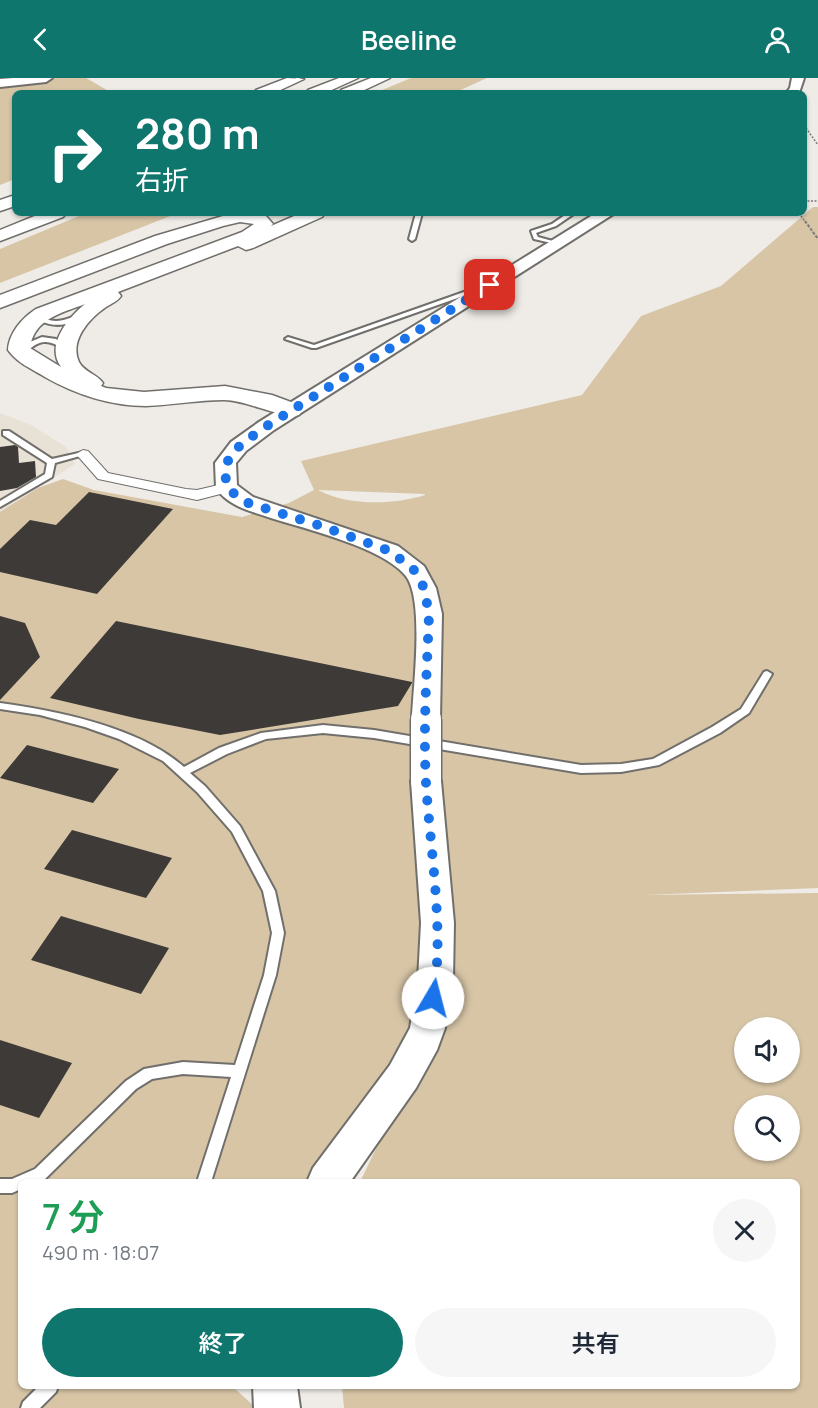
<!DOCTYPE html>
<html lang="ja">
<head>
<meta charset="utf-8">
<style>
	body { margin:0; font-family:Manrope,"Noto Sans JP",sans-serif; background:#f6f6f7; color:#1f2937; height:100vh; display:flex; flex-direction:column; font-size:22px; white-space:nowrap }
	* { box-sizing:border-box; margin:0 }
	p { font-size:20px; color:#747a83 }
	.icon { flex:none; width:33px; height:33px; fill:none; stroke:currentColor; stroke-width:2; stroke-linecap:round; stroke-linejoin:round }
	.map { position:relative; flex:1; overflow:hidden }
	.details { position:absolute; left:18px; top:1101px; width:782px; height:210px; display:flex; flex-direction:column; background:#fff; border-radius:9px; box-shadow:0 2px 4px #0004 }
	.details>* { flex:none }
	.banner { position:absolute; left:12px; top:12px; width:795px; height:126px; border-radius:9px; box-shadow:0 2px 4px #0004; background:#0f766e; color:#fff; overflow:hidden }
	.controls { position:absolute; left:734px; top:939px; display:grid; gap:12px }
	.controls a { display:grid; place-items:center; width:66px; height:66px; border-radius:50%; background:#fff; box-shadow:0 2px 4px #0004; font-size:30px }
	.pin { position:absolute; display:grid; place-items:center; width:51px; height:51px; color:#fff; margin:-26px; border-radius:12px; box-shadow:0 3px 9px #0006 }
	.me { position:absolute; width:66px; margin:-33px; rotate:8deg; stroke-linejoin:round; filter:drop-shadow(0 0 4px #0008) }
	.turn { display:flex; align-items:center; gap:21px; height:126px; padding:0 24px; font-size:27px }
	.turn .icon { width:78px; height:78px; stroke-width:2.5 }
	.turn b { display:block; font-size:42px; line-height:51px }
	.round { display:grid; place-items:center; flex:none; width:63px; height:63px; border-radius:32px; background:#f6f6f7 }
	.overview { display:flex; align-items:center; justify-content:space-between; height:102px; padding:0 24px }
	h1 { font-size:36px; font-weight:600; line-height:45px; color:#1e9e55 }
	.cta { display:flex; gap:12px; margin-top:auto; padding:12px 24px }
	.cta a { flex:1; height:69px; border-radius:36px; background:#0f766e; color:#fff; font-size:24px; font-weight:600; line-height:69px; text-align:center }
	.cta a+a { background:#f6f6f7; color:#1f2937 }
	header { display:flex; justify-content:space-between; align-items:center; height:78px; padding:0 24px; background:#0f766e; color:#fff; font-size:27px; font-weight:600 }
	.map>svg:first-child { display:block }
	.built { fill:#e8e1d6 }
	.green { fill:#d7c5a6; fill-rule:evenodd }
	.building { fill:#3d3a37 }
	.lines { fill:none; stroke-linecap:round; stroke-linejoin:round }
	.lane-casing { stroke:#716f6b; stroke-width:4 }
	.street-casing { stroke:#716f6b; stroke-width:2 }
	.secondary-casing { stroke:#716f6b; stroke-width:4 }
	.highway-casing { stroke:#716f6b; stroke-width:3 }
	.path-far1 { stroke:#7d7b79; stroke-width:1.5; stroke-dasharray:2 1.5; stroke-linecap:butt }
	.path { stroke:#7d7b79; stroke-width:2; stroke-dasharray:3 1.5; stroke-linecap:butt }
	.lane { fill:#fff; fill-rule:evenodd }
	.street { fill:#fff; fill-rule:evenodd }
	.secondary { fill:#fff; fill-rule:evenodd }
	.highway { fill:#fff; fill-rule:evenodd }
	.secondary-bridge-casing { stroke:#716f6b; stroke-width:33; stroke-linecap:butt }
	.secondary-bridge { stroke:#fff; stroke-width:30 }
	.route { stroke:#1a73e8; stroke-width:10; stroke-dasharray:0 18 }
</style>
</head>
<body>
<header><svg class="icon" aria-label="back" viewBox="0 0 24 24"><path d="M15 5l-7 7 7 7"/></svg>Beeline<svg class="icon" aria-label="person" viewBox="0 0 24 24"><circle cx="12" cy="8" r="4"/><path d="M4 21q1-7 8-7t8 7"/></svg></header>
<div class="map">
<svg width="818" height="1330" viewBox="0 0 818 1330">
	<rect width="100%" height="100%" fill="#efece7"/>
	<path class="built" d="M0,335L31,347L66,369L75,386L0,434Z"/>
	<path class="green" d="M0,0H86L112,15H15V101L0,107Z
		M411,0H487L454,15H375Z
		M813,129H818V810L644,817L818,815V1330H344L342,1308H796V1104H360L435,947L397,974L355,1045L317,1104H21V1308H232L256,1330H0V434L38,410L63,401L94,412L242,439L289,425L314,412L301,383L582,317L641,238L721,208ZM318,412L425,416V417C393,427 348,428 318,412ZM744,950H789V994H744ZM744,1028H789V1072H744Z
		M86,135H178L0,205V171Z"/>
	<path class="building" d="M15,367L18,369L19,385L35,383L36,399L17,410L0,413V369Z
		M89,414L173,431L97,516L0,494V471L30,442L56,447Z
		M0,538L25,545L40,579L0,622Z
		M116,543L412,604V605L398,628L220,657L139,641L50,620Z
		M27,667L119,691L93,725L0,700Z
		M72,752L172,780L146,820L44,791Z
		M61,838L169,870L141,916L31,882Z
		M0,962L72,985L39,1040L0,1027Z"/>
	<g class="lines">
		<g class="lane-casing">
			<path id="lane" d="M295,0H301L297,2Z
				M416,135H422L415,161L412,163L409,161Z
				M568,135H575L556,148L536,155L538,159L560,165V167L534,161L531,153L552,146Z
				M481,208L484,210L483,211L316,270H312L285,261L288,259L314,267Z
				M41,234H45L46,241C59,246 69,240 81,236L84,238C72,247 55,250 41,243Z
				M42,259L56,261L68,270L63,271C48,260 37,262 25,276H21V274L30,264Z
				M3,353H9L52,381L83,374L87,376L55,385L52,399L0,429V423L45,396L47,385L3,357Z
				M767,593L772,596L749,635L720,655L659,687L621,694L581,695L374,660L323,655L266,661L227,676L190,695L205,708L240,748L275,813L284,855L276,897L211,1104H197L231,999L183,996L152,1001L136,1011L45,1101L38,1104H21V1111L12,1115H0V1101H12L35,1091L126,1003L144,991L183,984L235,987L264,897L272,855L263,813L232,754L197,714L163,683L119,661L85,649L40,637L0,631V625C58,633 139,649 184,689L219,670L261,655L323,647L374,652L581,687L621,686L653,681L712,649L741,631L764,594Z
				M39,1308H58L56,1314L40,1330H21L23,1324Z"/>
		</g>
		<g class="street-casing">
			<path id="street" d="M83,372L88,373L108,395L186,411L197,412L227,405L235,410L232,413L197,422L103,402L98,401L76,376Z"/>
		</g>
		<g class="secondary-casing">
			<path id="secondary" d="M13,0H52L46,4L0,9V1Z
				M792,0H804L799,15H786L790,10Z
				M596,135H615L274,352L246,373L236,385L237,407L253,419L398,468L424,488L436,510L442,536L440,641L436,648L426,650L416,648L412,641C413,609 425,520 405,497C381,469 306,451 271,440C251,433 229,429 216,410L215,385L231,364L259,344Z
				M426,692L436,696L441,703L454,845L453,902L445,950L437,972L416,1010L350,1104H307L313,1090L390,987L410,950L418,902L421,845L411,703L416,696Z
				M253,1308H297L300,1330H254Z"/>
		</g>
		<g class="highway-casing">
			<path id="highway" d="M287,0L304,1L274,15H254L256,12Z
				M339,0H358L325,15H306L308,12Z
				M371,0H390L358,15H339L341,12Z
				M15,117V128L0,133V122Z
				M42,135H66L63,139L0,163V152Z
				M233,135L266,138L273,146L271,148L301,135H325L322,139L253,170L246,172L238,168L118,214L121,218C117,224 112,225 106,229C90,240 69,262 79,284C84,294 97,296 103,305L101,308L106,310L144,314L225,308L272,317L299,327L303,332L299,337C281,341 247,322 224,322C198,322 172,327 146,328C110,328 75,316 45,299C32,291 17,285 8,272C9,255 22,240 36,231L242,154L254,146L240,144L223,148L167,166L0,230V217L155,158ZM85,226C68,240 45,267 61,289L30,270C33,241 62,235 85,226Z"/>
		</g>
		<path class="path-far1" d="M804,47L818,67
			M804,123H818
			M799,135L806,145"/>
		<path class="path" d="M805,143L818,161"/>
		<use href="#lane" class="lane"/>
		<use href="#street" class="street"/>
		<use href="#secondary" class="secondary"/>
		<use href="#highway" class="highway"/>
		<g class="secondary-bridge-casing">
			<path id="secondary-bridge" d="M426,641V703"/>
		</g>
		<use href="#secondary-bridge" class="secondary-bridge"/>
	</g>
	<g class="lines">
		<path class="route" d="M433,920C445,857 430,770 426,705C423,649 427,592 429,536L424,510L415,493L390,473L321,448L245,424L227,410C221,377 235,372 259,353L490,207"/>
	</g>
</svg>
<div class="controls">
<a><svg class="icon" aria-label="sound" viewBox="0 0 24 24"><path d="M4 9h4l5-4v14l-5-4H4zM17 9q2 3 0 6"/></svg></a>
<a><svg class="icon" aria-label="search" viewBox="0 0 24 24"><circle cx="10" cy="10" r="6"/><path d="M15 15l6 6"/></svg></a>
</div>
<div class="pin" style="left:490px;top:207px;background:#d93025"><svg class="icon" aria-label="arrive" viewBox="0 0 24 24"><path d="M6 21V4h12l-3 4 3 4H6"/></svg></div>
<svg class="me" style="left:433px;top:920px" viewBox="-20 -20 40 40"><circle r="19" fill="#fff"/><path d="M0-13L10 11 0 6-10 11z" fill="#1a73e8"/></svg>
<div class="banner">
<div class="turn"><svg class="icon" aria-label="right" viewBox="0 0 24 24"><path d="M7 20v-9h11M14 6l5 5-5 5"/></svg><div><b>280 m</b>右折</div></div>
</div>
<section class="details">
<div class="overview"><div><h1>7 分</h1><p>490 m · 18:07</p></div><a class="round"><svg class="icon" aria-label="close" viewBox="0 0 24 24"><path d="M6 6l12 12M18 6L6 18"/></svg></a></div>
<div class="cta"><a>終了</a><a>共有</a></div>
</section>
</div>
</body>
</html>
